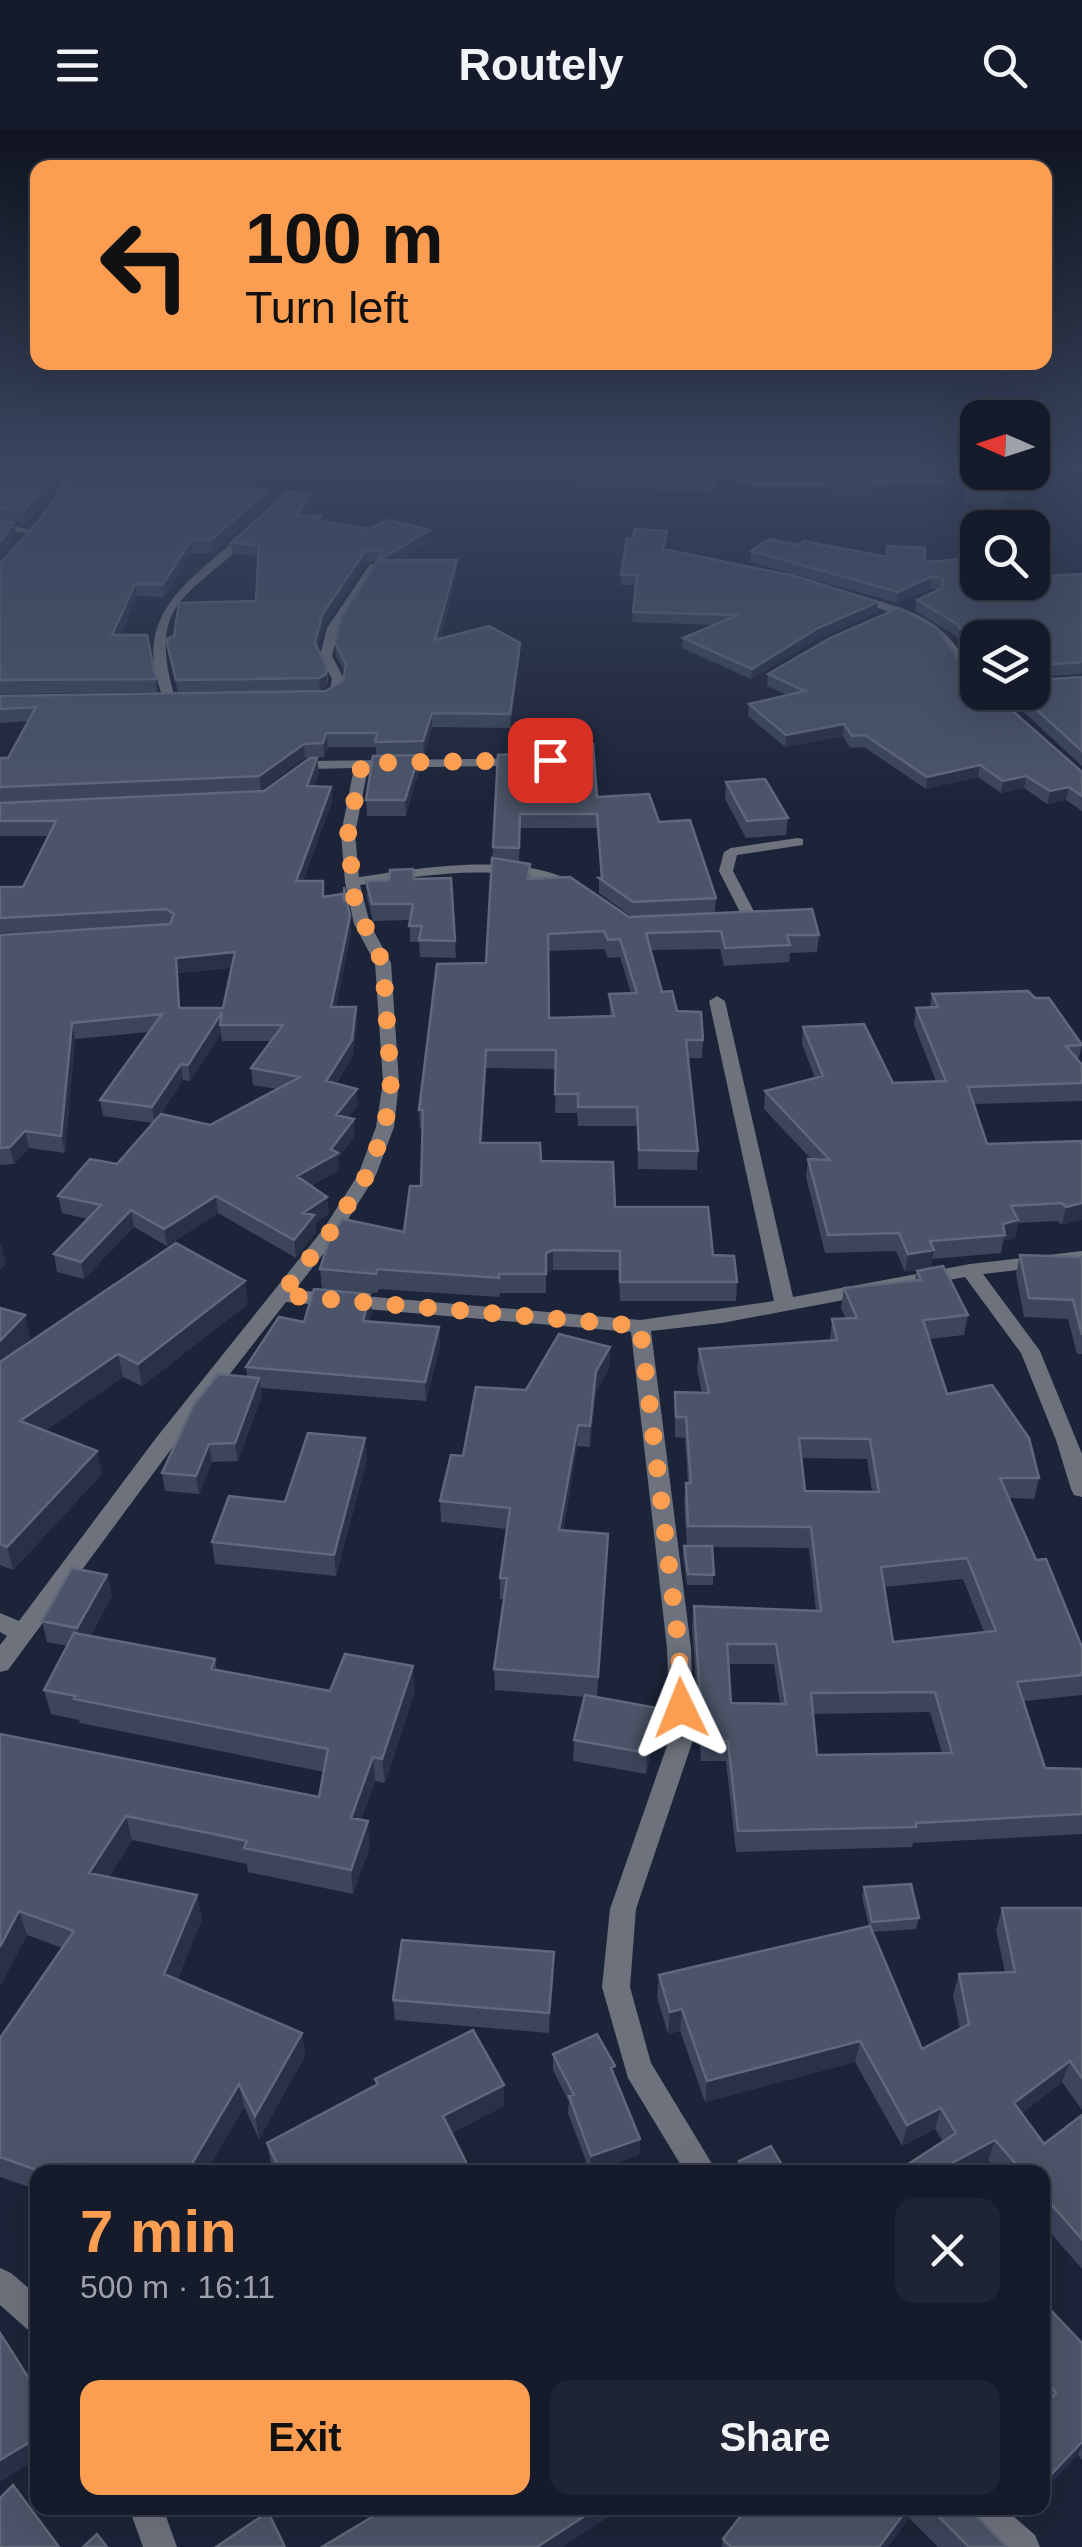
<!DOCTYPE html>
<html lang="en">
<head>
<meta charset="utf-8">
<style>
	body { margin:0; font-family:Helvetica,sans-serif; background:#1e2433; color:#f1f3f6; height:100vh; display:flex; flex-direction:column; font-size:38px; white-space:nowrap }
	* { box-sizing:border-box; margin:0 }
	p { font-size:32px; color:#9da1a9 }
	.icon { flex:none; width:55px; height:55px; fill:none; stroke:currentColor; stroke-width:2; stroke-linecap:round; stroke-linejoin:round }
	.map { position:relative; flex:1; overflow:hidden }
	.panel { position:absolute; left:30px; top:2035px; width:1020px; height:350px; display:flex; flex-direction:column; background:#151b2b; border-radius:20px; box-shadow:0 10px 40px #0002,0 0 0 2px #343947 }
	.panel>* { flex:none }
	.top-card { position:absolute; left:30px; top:30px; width:1022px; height:210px; border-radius:20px; box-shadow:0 10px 40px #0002,0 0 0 2px #343947; background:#fb9e52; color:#111; overflow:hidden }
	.needle { width:65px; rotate:273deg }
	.fabs { position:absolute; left:960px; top:270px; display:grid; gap:20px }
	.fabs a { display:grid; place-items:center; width:90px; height:90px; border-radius:20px; background:#151b2b; box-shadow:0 10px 40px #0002,0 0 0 2px #343947; font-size:50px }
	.pin { position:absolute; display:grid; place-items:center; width:85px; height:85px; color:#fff; margin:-42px; border-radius:20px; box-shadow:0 5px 15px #0006 }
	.me { position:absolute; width:110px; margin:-55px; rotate:358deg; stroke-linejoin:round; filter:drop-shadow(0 0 8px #0008) }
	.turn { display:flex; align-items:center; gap:35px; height:210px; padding:0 50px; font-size:45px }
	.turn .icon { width:130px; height:130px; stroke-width:2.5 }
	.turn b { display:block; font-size:70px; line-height:85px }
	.round { display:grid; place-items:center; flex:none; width:105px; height:105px; border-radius:20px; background:#1e2433 }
	.headline { display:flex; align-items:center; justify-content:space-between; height:170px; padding:0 50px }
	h1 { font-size:60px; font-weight:600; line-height:75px; color:#fb9e52 }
	.button { display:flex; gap:20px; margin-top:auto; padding:20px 50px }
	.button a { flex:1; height:115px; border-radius:20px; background:#fb9e52; color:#111; font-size:40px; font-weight:600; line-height:115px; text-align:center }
	.button a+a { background:#1e2433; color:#f1f3f6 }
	header { display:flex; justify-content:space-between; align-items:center; height:130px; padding:0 50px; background:#151b2b; font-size:45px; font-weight:600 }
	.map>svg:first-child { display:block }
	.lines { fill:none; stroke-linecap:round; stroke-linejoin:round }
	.minor { fill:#6d727d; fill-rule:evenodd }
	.wall { fill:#3c455a; fill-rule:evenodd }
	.shaded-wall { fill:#293147 }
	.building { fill:#4b5468; stroke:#60687b; stroke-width:2.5; fill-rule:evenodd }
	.route { stroke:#fb9e52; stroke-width:18; stroke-dasharray:0 32.4 }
</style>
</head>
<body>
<header><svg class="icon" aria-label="menu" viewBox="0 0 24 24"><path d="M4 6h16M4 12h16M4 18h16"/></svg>Routely<svg class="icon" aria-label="search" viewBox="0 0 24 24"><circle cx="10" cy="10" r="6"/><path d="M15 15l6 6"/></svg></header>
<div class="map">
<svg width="1082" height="2417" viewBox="0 0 1082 2417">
	<rect width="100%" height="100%" fill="#1c2439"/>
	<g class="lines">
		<path class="minor" d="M24,336H39L74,349L58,374H50L63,350Z
			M742,336H752L744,347L759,351L943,349L948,352L943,355L759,357L735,351Z
			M0,393L37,401L32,404L0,399Z
			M247,400L256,402C195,466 143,466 176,571L166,574C126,485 189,452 247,400Z
			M370,434L379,436L339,498L332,526L344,549L342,561L321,571H313V565L330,559L332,549L320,526L327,498Z
			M853,464C907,479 941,485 969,536C974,545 978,547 978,558C959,548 958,528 944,513C921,487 881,480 849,469V465Z
			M556,628L558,631L551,635L368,638L355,704L359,747C419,738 531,719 582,758L575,762C557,757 541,749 523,746C469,737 413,747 360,755L370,794L391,833L399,952L394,997L376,1045L338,1105L295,1160L640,1190L774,1171L709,871L717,866L725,871L793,1167L970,1134L1082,1121V1133L983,1144L1040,1221L1082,1324V1367L1074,1365L1071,1359L1056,1310L1021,1223L965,1147L722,1193L651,1201L691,1518L694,1607L636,1779L630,1857L651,1933L717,2042H685L628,1948L602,1857L610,1779L670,1607L667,1518L631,1202L286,1172L172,1318L8,1540L0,1542V1515L7,1506L0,1502V1483L19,1491L156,1308L324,1098L358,1045L376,997L383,952L375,833L354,794L345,752L341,704L354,638L310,639L296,648L289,644L307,631Z
			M798,708L803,709V715L737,725L733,741L759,791L751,796L746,794L719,741L724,722L731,718Z
			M0,2138L11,2143L38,2166V2204L27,2199L0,2175Z
			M129,2378H163L177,2417H143Z
			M962,2378H1004L1035,2405L1040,2417H997L967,2390Z"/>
	</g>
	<path class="wall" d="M0,336H31V337L46,338V344H52L54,356L26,393L1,391L16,406L0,428Z
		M509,336H717L716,362L652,360V354L578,353V343L509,341Z
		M819,336H860V346L872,352L870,366L832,367L829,360L830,346L823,347Z
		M902,336H978V342H1031L1024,369L1005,368L1002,377L963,373L964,364L971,344L912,346Z
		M257,345L258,356L256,360L269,372L213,423H192L164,467L137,466L120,505L156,549L157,562L0,564V433L153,346Z
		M310,374L304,386L321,391L431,411L399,430L457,443L440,509L520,513V527L510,598L432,597L424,625H419V641L406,686H367L366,670L376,626V617H328L324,627L305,628L261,660L0,672V630L8,628L28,591L0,593V566L325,561L343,551L345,542L336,526L335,512L377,432H367L323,497L318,518L327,537L328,550L327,557L320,560L178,562L168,521L166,509L256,471L259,426L232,424L231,413Z
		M667,401L664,420L877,482L817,509L751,549L682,518L683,508L715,495L632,492L636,455H621V445L632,409Z
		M799,415L925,432L978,452L1082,444V544L1032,547V508H978V540L955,505L915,481L917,470L940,459H929L897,473L751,432V421Z
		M966,540L1082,642V681L1066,670L1047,674L1024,658L1001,663L978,647L926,659L864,617L850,618L843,606L785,617L748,586L749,574L787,565L767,556L768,544Z
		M1082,547V636L1002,562H1032Z
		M560,614L597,667L659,692L716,768L715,783L819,805L817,822L790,823L789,832L724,836L720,819L651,820L662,862L703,910L702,928H688L698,1021L697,1040L638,1039L637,996H578L577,983H555L556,939L486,938L482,1013L541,1031L615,1077L713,1125L737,1152L736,1171H620L619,1140H553L546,1142V1163H500L499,1167L379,1159L377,1163L322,1159L320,1139L404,1102L421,1056L422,998H420L419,980L486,833L493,717L520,655L562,656ZM520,698H597L601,748H599V763L632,787H629L530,749V734L519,732ZM604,819L608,828L620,827L631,863L609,864L610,886L549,888L548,821Z
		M319,643L314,657H331L332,672L303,751L325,766L351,802L336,877L357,893L353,926L336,954L358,975L348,988L355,1006L338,1028L339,1040L311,1056L327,1067L329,1084L315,1093L316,1102L296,1128L218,1083L167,1116L134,1097L84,1149L57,1142L54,1124L88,1089L62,1083L58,1066L117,1034L153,993L103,986L100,970L149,902L75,909L65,1023L29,1018L14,1034L0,1035V805L143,796L0,803V757H23L48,706H0V673L264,661ZM231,838L223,878H180L178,843ZM221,904L222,911H272L251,938L253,955L277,959L210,995L159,987L183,950L190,951Z
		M726,652L788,688L786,705L746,708L725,669Z
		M414,749L455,811L456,828L420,827L419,812H410V790L373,791L367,767L366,751Z
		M932,864L1082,915L1078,931L1082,935V971L974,974L987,1014L1082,1011L1062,1095L1058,1091L1018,1093L1015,1108L1003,1111L1001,1123L932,1129L905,1142L896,1121L825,1123L806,1047L808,1029H811L764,979L765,961L815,948L802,914L803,897L893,953L936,951L914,895L916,878L930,877Z
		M1020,1125L1082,1127V1224H1077L1068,1189L1024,1187L1016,1144Z
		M917,1141L968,1185L964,1205L930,1209L947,1264L1039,1348L1034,1369L1009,1368L1036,1430L1082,1517V1565L1024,1571L1045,1638L1082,1639V1704L913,1713L912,1717L736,1722L726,1631H701L692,1497L694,1476L816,1481L809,1418L713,1417V1455H687L683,1426L684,1416H687L684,1373L686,1353H688L685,1308L675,1307V1262L702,1263L697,1239L699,1219L830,1211L832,1189H846L841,1178L844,1158L915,1150ZM801,1328L867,1329L872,1362L805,1361ZM963,1449L984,1502L893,1512L884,1457ZM728,1534H774L780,1574L731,1573ZM930,1582L942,1623L817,1625L813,1584Z
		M248,1174L142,1256L123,1247L45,1301L97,1321L102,1344L13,1440L0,1435V1178L30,1207L19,1219Z
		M372,1183L369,1192L439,1197L440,1216L426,1271L261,1258L262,1265L238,1331L212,1332L199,1364L165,1361L162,1343L247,1246L246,1237L304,1192Z
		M610,1217L609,1238L596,1262L590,1317L577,1316L563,1401L607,1425L597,1567L656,1599L646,1644L573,1631L574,1610L585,1567L495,1560L494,1539L504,1469H500V1448L507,1399L441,1392L440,1371L463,1326L526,1260Z
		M367,1329L336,1446L215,1434L212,1412L285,1372Z
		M107,1445L112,1466L90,1506L215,1529L217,1540L330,1561H415L385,1653L375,1651L361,1690L370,1716L353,1764L248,1742L247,1734L132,1710L109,1747L197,1765L202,1789L177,1850L302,1903L305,1926L259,2009L244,1977L206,2042H38V2060L0,2047V1908L62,1818L27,1805L0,1856V1604L319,1667L324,1642L80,1593L79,1590L51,1584L44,1560L68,1516L47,1512L42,1491Z
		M864,1757L919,1788L916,1799L872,1802L922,1919L960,1899L953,1865L959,1844L1005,1842L996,1800L1002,1778H1082V1980L1062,1952L1022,1983L1044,2014L1082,1985V2139L1042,2093V2042H998L988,2031L943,2012L935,1999L902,2016L855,1932L705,1972L680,1901L668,1904L657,1867L659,1845L869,1797L862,1767Z
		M554,1842L549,1903L395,1890L393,1870Z
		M553,1924L614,1945L640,2009L639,2025L590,2042L568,1983L569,1972L553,1940Z
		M375,1949L504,1976L452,2003L471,2042H275L271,2033L267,2013L376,1955Z
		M739,2031L786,2042H739Z
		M1042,2171L1082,2213V2330L1042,2275Z
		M747,2378H969L1007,2417H938L909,2388L888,2417H722L723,2409Z"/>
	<path class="shaded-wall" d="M52,344L54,356L26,393L24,381Z
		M257,345L258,356L248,371L247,359Z
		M268,360L269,372L213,423L211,410Z
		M309,363L310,374L298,397L297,386Z
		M14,393L16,406L0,428V412Z
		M430,400L431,411L380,442L379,430Z
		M191,410L192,423L164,467L163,454Z
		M366,420L367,432L323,497L316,525L315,513L322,485Z
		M457,430V443L436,523L435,510Z
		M931,447L929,459L897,473L898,462Z
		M135,454L137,466L114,518L112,505Z
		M878,472L877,482L817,509L751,549L752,539L818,498Z
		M520,513V527L510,598V584Z
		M327,537V557L320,560L319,548Z
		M432,583V597L424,625L423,611Z
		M844,594L843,606L785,617L786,605Z
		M326,603L328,617L324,627L323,613Z
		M304,614L305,628L261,660L259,646Z
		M419,625V641L406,686L405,670Z
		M317,628L319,643L309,671L307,656Z
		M980,635L978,647L926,659L927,647Z
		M1026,646L1024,658L1001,663L1003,651Z
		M331,657L332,672L297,767L296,751Z
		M1069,657L1066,670L1047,674L1050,661Z
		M350,786L351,802L333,893L331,877Z
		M235,822L236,837L178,843L181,894L176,828Z
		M356,877L357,893L353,926L327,968L326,951Z
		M222,882L220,895L221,904L190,951L188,935Z
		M72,893L75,909L65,1023L61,1006Z
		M486,920V938L481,1032L480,1013Z
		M181,934L183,950L155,994L152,977Z
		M357,959L358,975L337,1002L336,985Z
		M354,989L355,1006L338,1028L339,1040L299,1063L297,1046L331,1019Z
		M25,1001L29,1018L14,1034L10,1017Z
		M216,1066L218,1083L167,1116L164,1099Z
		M327,1067L329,1084L315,1093L316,1102L296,1128L294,1110L303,1083Z
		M1082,1073V1090L1062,1095L1066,1077Z
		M131,1080L134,1097L84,1149L81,1132Z
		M1018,1090L1015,1108L1003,1111L1005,1105L1003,1094Z
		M1,1112L6,1134L0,1141V1113Z
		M553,1120V1140L546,1142V1123Z
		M934,1120L931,1138L905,1142L908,1124Z
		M245,1151L248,1174L142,1256L138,1234Z
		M370,1164L372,1183L364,1211L363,1191Z
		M25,1185L30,1207L0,1240V1211Z
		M439,1197L440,1216L426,1271L425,1252Z
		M610,1217L609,1238L596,1262L590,1317V1296L596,1241Z
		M118,1224L123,1247L26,1314L20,1291Z
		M259,1248L262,1265L238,1331L235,1313Z
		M578,1295L577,1316L559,1421V1400Z
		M365,1308L367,1329L336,1446L334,1425Z
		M209,1314L212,1332L199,1364L196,1346Z
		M97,1321L102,1344L13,1440L7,1417Z
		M107,1445L112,1466L82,1519L77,1498Z
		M413,1536L415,1561L385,1653L382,1629Z
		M657,1578L656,1599L646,1644L647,1623Z
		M373,1627L375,1651L353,1712L351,1688Z
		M126,1686L132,1710L96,1767L89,1743Z
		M368,1691L370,1716L353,1764L351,1740Z
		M197,1765L202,1789L169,1868L164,1844Z
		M19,1781L27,1805L0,1856V1817Z
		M554,1822V1842L549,1903V1883Z
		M682,1879L680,1901L668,1904L670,1882Z
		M302,1903L305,1926L259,2009L255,1986Z
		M860,1911L855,1932L705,1972L707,1951Z
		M1070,1931L1062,1952L1007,1994L1014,1973Z
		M239,1954L244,1977L206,2042H187Z
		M504,1955V1976L445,2007L443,1986Z
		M941,1978L935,1999L902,2016L907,1995Z
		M640,2009L639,2025L590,2042L591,2026Z
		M995,2010L988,2031L967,2042H935Z
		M38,2307V2328L0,2352V2330Z
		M1082,2312V2317L1078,2325L1042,2363V2354Z
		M597,2378H623L562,2417H537Z
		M908,2378H913L909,2388L888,2417H879Z"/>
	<path class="building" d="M0,336L46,338L40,343L52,344L24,381L0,378Z
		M579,336H717L716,354L652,352L653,346L578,345Z
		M823,336H860L861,338H824Z
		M974,336H978V342H1030L1026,360L1006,359L1004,367L964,364Z
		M160,338L257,345L247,359L268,360L211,410H191L163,454H135L112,505H147L156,549L0,550V433L37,393L72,344L153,346Z
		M830,346H868L872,352H833Z
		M288,362L309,363L297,386H321L319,391L369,399L388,390L430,400L379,430L381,421L366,420L322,485L315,513L327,537L326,544L319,548L176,550L166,509L174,506L179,473L256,471L259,415L231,413Z
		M0,390L14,393L0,412Z
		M635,399L667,401L663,419L795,446L878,472L818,498L752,539L683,508L738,485L633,482L637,445H621L627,408L632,409Z
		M769,409L799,415L804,411L887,427V416L925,418V432L978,428V452H1032V447L1082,444V532L1032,536V508H978V526L957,494L917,470L942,458L943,448L931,447L898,462L751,421Z
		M378,430H457L435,510L489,496L520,513L510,584L432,583L423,611L375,612L377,603H326L323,613L304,614L259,646L0,657V630L1,628H8L36,577L0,579V566L325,561L343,551L346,534L335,512L342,486Z
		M899,478L937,498L966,540L978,550V562H991L1082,642V666L1069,657L1050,661L1026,646L1003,651L980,635L927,647L865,605L852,606L844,594L786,605L749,574L805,561L768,544L830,508Z
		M1082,547V621L1017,562H1032V548L1034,550Z
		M560,614H593L597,667L649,664L659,692L690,690L716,768L633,772L599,748H602L597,684H520L519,718L493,717L498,625L520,624V655L563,656Z
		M419,625L405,670H366L373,626Z
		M310,628H317L307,656L331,657L296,751H323V767L342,764L345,772L344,757L350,786L331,877H356L352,910L326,951L357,959L336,985L354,989L331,1019L338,1023L297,1046L327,1067L303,1083L314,1085L294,1110L216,1066L164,1099L131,1080L81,1132L54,1124L101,1075L58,1066L90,1029L117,1034L161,984L210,995L300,947L251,938L283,895H220L222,882L188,935L181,934L152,977L100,970L162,884L72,893L61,1006L25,1001L10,1017L0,1018V805L170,794L174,784L166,779L0,788V757H23L56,691H0V673L264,661ZM235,822L223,878H179L176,828Z
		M765,649L788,688L747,691L726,652Z
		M492,728L530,734L528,749L570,747L629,787L812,779L819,805H787L790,815L725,818L721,801L646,803L662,862L672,861L677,881L701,882L703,910H686L698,1021L639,1020L637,977H578V964H555L556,920H486L480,1013H540L541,1031L613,1032L615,1077H708L713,1125L734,1126L737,1152H620V1121L553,1120L546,1123V1144H499V1148L377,1139L376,1144L320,1139L331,1104L343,1089L404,1102L410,1056H421L423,980H419L437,834L486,833ZM604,801L608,810L620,809L637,863L609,864L614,886L549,888L548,804Z
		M413,739L414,749L451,748L455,811L419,810L422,796H409L413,774H372L366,751L389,750L390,740Z
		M1028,861L1035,868H1049L1082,915L1066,916L1082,935V953L968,957L987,1014L1082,1011V1073L1066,1077L1062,1073L1011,1076L1018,1090L1003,1094L1005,1105L930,1111L934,1120L908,1124L899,1103L828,1105L808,1029L830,1030L765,961L823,946L803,897L864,894L893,953L946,951L916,878L938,877L932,864Z
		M176,1113L245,1151L138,1234L118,1224L20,1291L97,1321L7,1417L0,1414V1232Z
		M1020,1125L1082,1127V1205L1073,1170L1029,1168Z
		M943,1136L968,1185L923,1190L947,1264L992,1255L1029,1308L1039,1348H1000L1036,1430L1046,1429L1082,1517V1545L1017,1552L1045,1638L1082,1639V1684L916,1693V1697L738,1701L728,1611H703L694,1476L821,1481L811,1397L688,1396L686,1353H691L686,1287H676L675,1262L709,1263L699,1219L837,1210L832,1189L857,1188L844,1158L921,1150L917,1141ZM799,1308L870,1309L879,1362L805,1361ZM967,1428L996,1501L893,1512L881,1437ZM727,1514H776L786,1574L731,1573ZM935,1562L952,1623L817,1625L811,1563Z
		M314,1159L370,1164L363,1191L439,1197L425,1252L246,1237L279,1187L304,1192Z
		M0,1178L25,1185L0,1211Z
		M559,1204L610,1217L596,1241L590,1296L578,1295L559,1400L608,1404L598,1547L494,1539L507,1448H500L510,1378L440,1371L451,1325L463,1326L476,1257L526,1260Z
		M218,1244L259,1248L235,1313L209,1314L196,1346L162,1343L193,1276Z
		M308,1303L365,1308L334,1425L212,1412L229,1366L285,1372Z
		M684,1416H712L714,1445L688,1444Z
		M72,1438L107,1445L77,1498L42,1491Z
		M74,1503L215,1529L211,1539L330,1561L345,1524L413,1536L382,1629L373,1627L351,1688L368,1691L351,1740L244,1718L247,1711L126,1686L89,1743L197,1765L164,1844L302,1903L255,1986L239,1954L187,2042H42L0,2027V1908L74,1801L19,1781L0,1817V1604L319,1667L328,1619L74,1569L76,1566L44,1560Z
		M585,1565L657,1578L647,1623L574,1610Z
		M911,1754L919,1788L872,1792L864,1757Z
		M1002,1778H1082V1948L1070,1931L1014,1973L1044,2014L1082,1985V2109L1042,2064V2042H1023L995,2010L935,2042H896L956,2003L941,1978L907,1995L860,1911L707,1951L682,1879L670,1882L659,1845L870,1796L922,1919L969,1894L959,1844L1015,1842Z
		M402,1810L554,1822L549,1883L393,1870Z
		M473,1900L504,1955L443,1986L471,2042H281L267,2013L378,1954L375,1949Z
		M597,1904L615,1936L611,1938L640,2009L591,2026L569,1966L574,1965L553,1924Z
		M771,2016L786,2042H745L739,2031Z
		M1042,2171L1082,2213V2312L1042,2354V2277L1056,2263L1042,2247Z
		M0,2203L33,2255L38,2251V2307L0,2330Z
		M13,2355L59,2417H0V2368Z
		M387,2378H597L537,2417H322Z
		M747,2378H908L879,2417H731L723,2409Z
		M930,2378H969L1007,2417H969Z
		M268,2382L285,2417H216Z
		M97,2404L107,2417H83Z"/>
	<linearGradient id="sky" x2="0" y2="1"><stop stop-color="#0f141f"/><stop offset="0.5" stop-color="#3a455f"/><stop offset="1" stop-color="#3a455f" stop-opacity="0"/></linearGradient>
	<rect width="1082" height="674" fill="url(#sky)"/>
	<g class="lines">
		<path class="route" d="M550,630L362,633L348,704L355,775L383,833L391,952L385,997L367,1045L331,1101L281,1165L640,1196L679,1518L681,1578"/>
	</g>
</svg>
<div class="fabs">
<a><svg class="needle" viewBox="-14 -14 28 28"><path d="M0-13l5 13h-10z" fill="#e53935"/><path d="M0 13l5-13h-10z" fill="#9da1a9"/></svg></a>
<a><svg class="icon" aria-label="search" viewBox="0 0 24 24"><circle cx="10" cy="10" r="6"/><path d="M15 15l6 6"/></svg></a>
<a><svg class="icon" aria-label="layers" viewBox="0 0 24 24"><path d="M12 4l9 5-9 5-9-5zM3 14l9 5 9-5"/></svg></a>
</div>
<div class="pin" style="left:550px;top:630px;background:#d93025"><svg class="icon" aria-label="arrive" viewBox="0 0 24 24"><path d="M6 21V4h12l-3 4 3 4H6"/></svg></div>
<svg class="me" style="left:681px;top:1578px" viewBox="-20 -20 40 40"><path d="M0-17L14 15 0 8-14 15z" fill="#fb9e52" stroke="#fff" stroke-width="4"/></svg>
<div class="top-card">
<div class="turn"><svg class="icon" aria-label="left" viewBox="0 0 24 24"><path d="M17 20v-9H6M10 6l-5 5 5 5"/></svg><div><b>100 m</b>Turn left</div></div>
</div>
<section class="panel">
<div class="headline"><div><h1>7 min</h1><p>500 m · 16:11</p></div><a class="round"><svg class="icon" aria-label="close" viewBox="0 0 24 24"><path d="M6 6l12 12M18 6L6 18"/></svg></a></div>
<div class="button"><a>Exit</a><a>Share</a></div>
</section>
</div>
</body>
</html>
